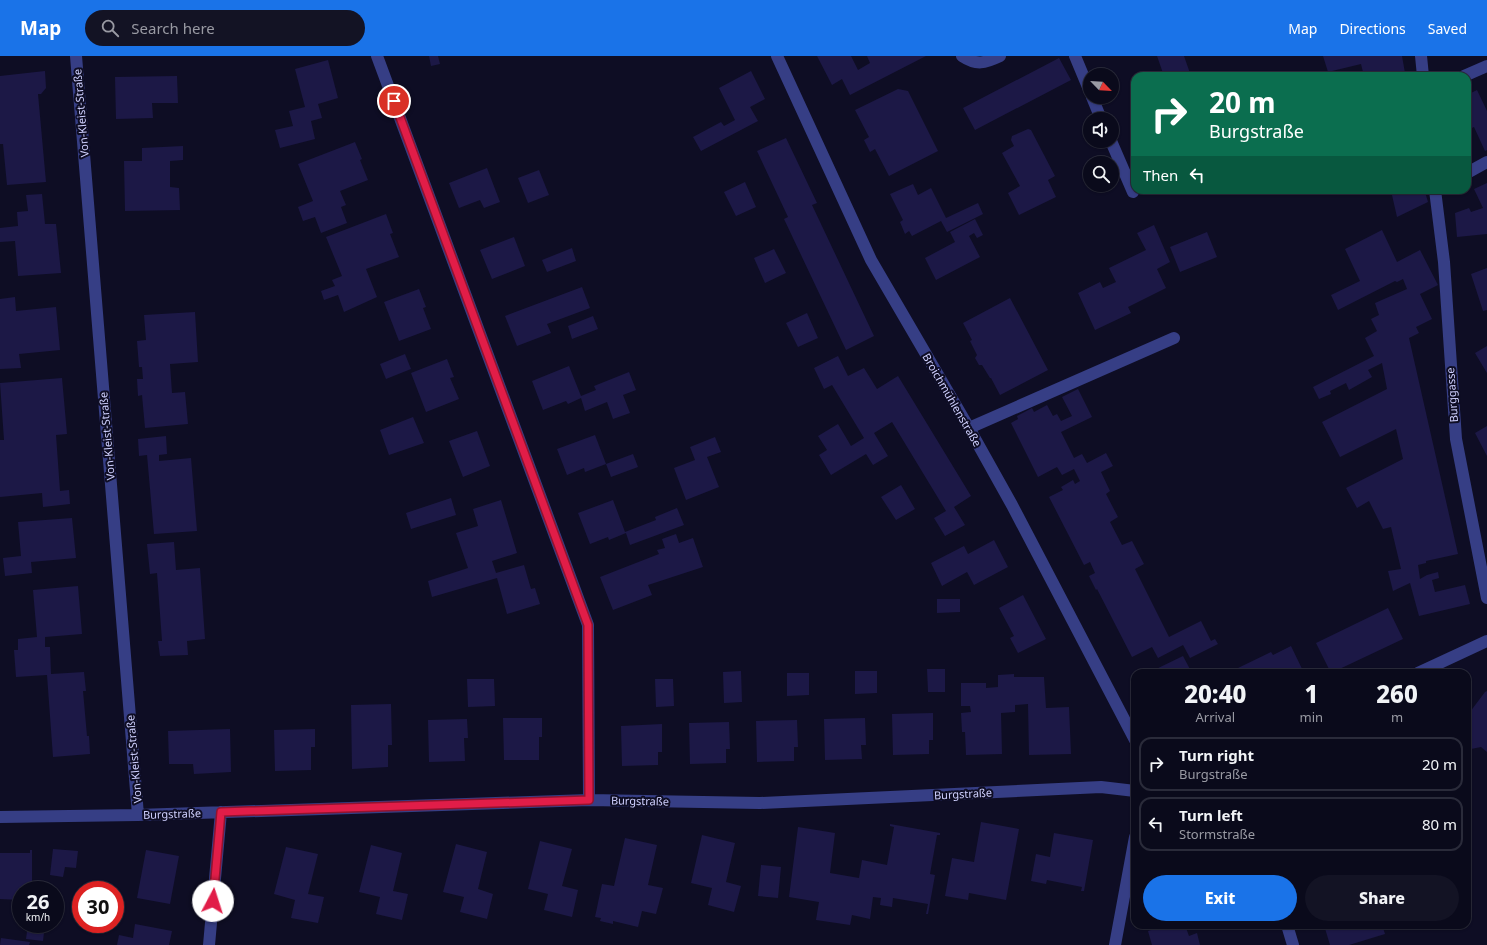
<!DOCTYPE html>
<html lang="en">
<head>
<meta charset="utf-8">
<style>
	body { margin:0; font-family:"Noto Sans",sans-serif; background:#131324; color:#f1f3f6; height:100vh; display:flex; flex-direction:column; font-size:15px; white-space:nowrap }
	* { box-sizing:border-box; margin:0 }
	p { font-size:13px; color:#999aa3 }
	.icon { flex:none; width:22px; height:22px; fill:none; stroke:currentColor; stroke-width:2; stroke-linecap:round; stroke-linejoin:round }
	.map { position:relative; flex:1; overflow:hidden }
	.drawer { position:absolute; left:1131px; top:613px; width:340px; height:260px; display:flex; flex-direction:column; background:#0a0a1b; border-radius:12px; box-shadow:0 1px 3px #0004,0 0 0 1px #2a2b3a }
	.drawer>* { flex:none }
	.banner { position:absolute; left:1131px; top:16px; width:340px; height:122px; border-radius:12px; box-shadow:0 1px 3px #0004,0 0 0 1px #2a2b3a; background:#0b6e4f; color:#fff; overflow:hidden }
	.needle { width:26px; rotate:115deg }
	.fabs { position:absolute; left:1083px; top:12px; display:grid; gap:8px }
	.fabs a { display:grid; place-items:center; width:36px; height:36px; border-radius:50%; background:#0a0a1b; box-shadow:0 1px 3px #0004,0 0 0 1px #2a2b3a; font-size:20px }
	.speed { position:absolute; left:12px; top:825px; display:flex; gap:8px; font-size:20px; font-weight:700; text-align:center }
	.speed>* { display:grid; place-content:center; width:52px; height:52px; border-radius:50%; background:#0a0a1b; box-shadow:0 1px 3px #0004,0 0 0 1px #2a2b3a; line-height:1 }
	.speed small { font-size:10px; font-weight:400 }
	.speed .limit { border:6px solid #d22; background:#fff; color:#111 }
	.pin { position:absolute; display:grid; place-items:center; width:34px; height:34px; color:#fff; margin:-17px; border:2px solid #fff; border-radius:50%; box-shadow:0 1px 4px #0007 }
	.me { position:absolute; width:44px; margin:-22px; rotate:5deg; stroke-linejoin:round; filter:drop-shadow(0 0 3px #0008) }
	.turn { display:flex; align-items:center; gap:14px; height:84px; padding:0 12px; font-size:18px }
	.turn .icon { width:52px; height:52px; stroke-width:2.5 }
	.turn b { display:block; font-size:28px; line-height:34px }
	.then { display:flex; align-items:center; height:38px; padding:0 12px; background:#0003; gap:8px; font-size:15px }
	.eta { display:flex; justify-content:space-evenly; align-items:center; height:68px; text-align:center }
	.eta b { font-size:24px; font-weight:800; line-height:28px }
	.cta { display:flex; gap:8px; margin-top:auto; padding:8px 12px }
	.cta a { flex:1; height:46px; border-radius:24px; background:#1a73e8; color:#fff; font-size:16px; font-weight:800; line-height:46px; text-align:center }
	.cta a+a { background:#131324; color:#f1f3f6 }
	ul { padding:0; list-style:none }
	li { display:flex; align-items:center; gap:12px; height:54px; margin:0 8px 6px; padding:0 4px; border:2px solid #2a2b3a; border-radius:12px }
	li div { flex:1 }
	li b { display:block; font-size:15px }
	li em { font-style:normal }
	header { display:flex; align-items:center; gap:24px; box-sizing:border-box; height:56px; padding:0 20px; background:#1a73e8; color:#fff }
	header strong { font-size:19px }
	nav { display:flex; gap:22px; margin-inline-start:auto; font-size:14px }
	.search { width:280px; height:36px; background:#131324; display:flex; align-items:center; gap:10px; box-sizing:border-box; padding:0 14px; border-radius:22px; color:#999aa3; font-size:15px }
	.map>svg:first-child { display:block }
	.building { fill:#1c1846 }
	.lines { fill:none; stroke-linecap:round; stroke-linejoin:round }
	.lane { stroke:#363e85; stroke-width:12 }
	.street { stroke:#363e85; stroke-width:12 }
	.route-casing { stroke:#92132f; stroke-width:10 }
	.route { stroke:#e11d48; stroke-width:7 }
	.labels { text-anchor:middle; stroke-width:4; stroke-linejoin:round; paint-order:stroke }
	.street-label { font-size:11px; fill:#d0d1ff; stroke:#0e0d24 }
</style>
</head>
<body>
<header>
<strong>Map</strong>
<div class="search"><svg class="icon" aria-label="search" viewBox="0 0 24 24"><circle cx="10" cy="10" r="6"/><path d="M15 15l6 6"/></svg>Search here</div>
<nav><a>Map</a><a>Directions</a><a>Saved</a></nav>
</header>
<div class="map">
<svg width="1487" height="889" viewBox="0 0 1487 889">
	<rect width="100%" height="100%" fill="#0e0d24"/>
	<path class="building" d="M429,0H438L440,8L431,10Z
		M817,0H851L858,14L870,7L867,0H926L850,39L842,23L832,29Z
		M1157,0H1184L1191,20H1164Z
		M1323,0H1402L1405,17L1393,20H1364L1361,8L1328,16Z
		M1059,2L1071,24L975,74L963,52Z
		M328,4L338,42L318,48L322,62L311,65L315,83L280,92L275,74L293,70L289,55L305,51L295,13Z
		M45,15L46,32L41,38H38L46,126L7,129L3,88H0V20Z
		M751,15L765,43L750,51L758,65L701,95L693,81L721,66L724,70L735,64L719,32Z
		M177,20L178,47H152L153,62L116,63L115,21Z
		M898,33L908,35L938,95L889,120L875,93L870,96L864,84L869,81L855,54Z
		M1477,34L1487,55V94L1485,95L1474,71L1467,74V39Z
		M1028,73L1031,74L1055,120L1048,124L1056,141L1019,159L1008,137L1020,130L1002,97L1014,90L1011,84L1012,80Z
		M786,82L817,147L812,149L874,280L846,294L784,163L788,161L757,95Z
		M355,86L362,103L360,104L368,124L340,135L346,149L341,151L347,167L321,177L315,161L303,165L298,151L313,145L298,108Z
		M183,90V104L170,105V131L179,132L180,154L125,155L124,105H142V92Z
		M487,112L500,146L484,152L480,144L459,152L449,127Z
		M539,114L549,139L528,147L518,122Z
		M745,126L756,151L736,160L724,136Z
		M1487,127V178L1457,181L1455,157L1469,152L1471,156L1483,152L1474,133Z
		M913,128L918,139L931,132L946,162L978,147L983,158L947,176L941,165L912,180L909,175L905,178L900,166L903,164L890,138Z
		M1408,136L1409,139L1425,136L1428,146L1397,161L1392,139Z
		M42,138L45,168H56L61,217L18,220L15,185L0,186V172L18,170L17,156L28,155L26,139Z
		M386,158L393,177L390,178L399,201L366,213L377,241L344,256L338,239L324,244L321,235L335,230L332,224L342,220L326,181Z
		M975,163L983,179L977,182L974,177L969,180L980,201L936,224L925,202L955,186L950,176Z
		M1154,169L1170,206L1157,213L1166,232L1128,251L1131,257L1095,274L1078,237L1100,226L1103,232L1116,226L1109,212L1146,194L1137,177Z
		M1382,174L1397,206L1420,194L1438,229L1420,238L1432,263L1416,271L1419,277L1409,282L1458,498L1426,505V507L1418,509L1420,523L1427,519L1438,516L1439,522L1432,524L1435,536L1465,529L1470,548L1419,560L1410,527L1393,535L1388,515L1401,513L1391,471L1383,473L1369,445L1357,452L1346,432L1403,403L1396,373L1340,401L1322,366L1387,333L1382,307L1368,314L1372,321L1349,334L1346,327L1330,335L1331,338L1319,343L1313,331L1374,300L1365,282L1377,275L1371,263L1379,259L1375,247L1407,233L1403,223L1397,226L1395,225L1338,254L1331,239L1360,225L1345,193Z
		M1207,176L1217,201L1180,216L1170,191Z
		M514,181L525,210L492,223L480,194Z
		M572,192L576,205L547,216L542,204Z
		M774,193L786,217L765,227L754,202Z
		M1487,212V254L1483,255L1471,218Z
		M582,231L590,252L547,268L551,277L517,290L505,260Z
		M419,233L426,251L423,252L431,273L399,285L384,246Z
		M15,241L16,255L56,251L60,294L19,298L21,312L0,313V243Z
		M1010,242L1048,314L1000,339L991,322H990L982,309H979L975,302L977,299L970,285L972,284L963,267Z
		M195,256L198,306L170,308L172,337L185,336L188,368L145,372L142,339L138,340L137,323H143L142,311H139L137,285L146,284L144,259Z
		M807,257L818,282L798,291L786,267Z
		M593,260L598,273L572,283L568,270Z
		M1487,290V317L1475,297Z
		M405,298L411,313L386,323L380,308Z
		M838,300L848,320L864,312L877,333L898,320L971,440L954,451L965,469L945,480L934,462L946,455L892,366L874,377L888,400L873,409L866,398L831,419L819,399L827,394L818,380L838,368L851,390L864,382L832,329L824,333L814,312Z
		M447,303L454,321L450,322L459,343L426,356L411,317Z
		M569,310L581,340L596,334L594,330L629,316L636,334L623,339L630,357L613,363L607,346L585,355L581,342L568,348L566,345L543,354L532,325Z
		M62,322L67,378L56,379L60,435L69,434L70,448L43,451L42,437L0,441V384H4L0,327Z
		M1078,333L1092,361L1061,376L1074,402L1082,398L1087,407L1106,397L1113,410L1101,416L1110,435L1106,438L1118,461L1110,466L1122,489L1132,485L1144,508L1135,513L1169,581L1201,565L1211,585L1215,583L1218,588L1190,602L1183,589L1158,602L1152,591L1132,601L1097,533L1096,534L1089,520L1095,517L1090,506L1084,509L1049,441L1063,434L1061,431L1073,424L1075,428L1080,425L1074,413L1062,419L1057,411L1038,421L1011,367L1018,363L1017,360L1032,352L1034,356L1047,349L1053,360L1057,358L1061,365L1072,360L1062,341Z
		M413,361L424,387L389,399L380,374Z
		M1487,370V400L1475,377Z
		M477,375L490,410L463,421L449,385Z
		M595,379L606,408L585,416L584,412L567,419L557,393Z
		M166,380L167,398L159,399V405L191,402L197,475L154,478L147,399L139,400L138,383Z
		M715,381L721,396L707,401L719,431L686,444L674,412L695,404L690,391Z
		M633,398L638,411L611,421L606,408Z
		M901,429L915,453L896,464L881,441Z
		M451,442L456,459L411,473L406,457Z
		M501,444L517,497L492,505L496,517L524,509L531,533L535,532L540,548L507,558L497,522L432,541L428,525L468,512L456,477L478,470L473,453Z
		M613,444L625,476L656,464L655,461L677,452L684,469L630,489L626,477L609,484L608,481L590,488L578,457Z
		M72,462L76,502L31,506L32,517L5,520L3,502L21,500L18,466Z
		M676,478L679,487L693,482L703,511L648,529L652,539L613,554L600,521L659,498L657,494L665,492L662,483Z
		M994,484L1008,511L974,529L967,516L942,530L931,507L964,490L968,498Z
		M174,486L176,514L200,512L205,583L187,585L188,599L160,600L158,585H162L157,517L150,518L147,488Z
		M78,530L82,578L45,581V591H50L51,618L84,616L86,635H83L87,680H89L90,698L53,701L47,619L16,621L14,594H18V583L37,581L33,534Z
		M1023,539L1046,583L1018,597L1010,582L1014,580L999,552Z
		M937,543H960V556L937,557Z
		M1388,552L1403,583L1331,617L1316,587Z
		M1291,590L1304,617H1241L1238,612L1271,596L1273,599Z
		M1183,600L1192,617H1148Z
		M927,613H945V636H928Z
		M741,615L742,646L724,647L723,616Z
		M855,615H877V637L855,638Z
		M787,617H809V639L787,640Z
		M1014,618V621H1044L1046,652L1069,651L1071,698L1029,699L1028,648L1015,649V656L1001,657L1002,698L966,699L965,676H962L961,657L971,656L970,650H961V627H986V632L998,631V619Z
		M467,623H494L495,650L468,651Z
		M655,623H673L674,650L656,651Z
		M1487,635V696L1481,691L1471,693L1468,697L1467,696V660L1485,636Z
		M391,648L392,689H388V711L352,713L351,649Z
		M933,657V684H929V698L893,699L892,658Z
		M503,662H542V681H539V704H504Z
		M865,662L866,689H861L862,703L825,704L824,663Z
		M467,663L468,682H464L465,705L429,706L428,664Z
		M797,664L798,691H794V705L757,706L756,665Z
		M729,666L730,693H726V707L690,708L689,667Z
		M662,668V696H658V709L622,710L621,670Z
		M230,673L231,716L194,718L193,708H169L168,675Z
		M315,673V691H311V714L275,715L274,674Z
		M981,766L1019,773L1006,844L969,837L968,844L945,840L952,802L974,806Z
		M890,768L940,777V779H937L930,818L935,819L928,858H926L928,848L893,842L892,851L880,849L881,842L873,841L870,863L852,859L850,869L816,864L819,846L789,841L798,771L835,777L830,817L859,822L862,804L887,809L894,771L890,770Z
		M1054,777L1093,784L1084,835H1081L1082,831L1047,824L1046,828L1031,825L1036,798L1050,801Z
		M702,779L735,787L726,826L741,830L734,856L708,849L712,832L691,827Z
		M625,782L657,789L648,829L663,832L656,858L642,855L638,871L613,865V868L600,865L601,862L595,861L602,828L614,830Z
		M540,785L572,793L562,830L578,834L572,861L544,854L548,838L528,833Z
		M456,788L487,796L478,833L493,838L487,863L460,856L464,841L443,836Z
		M371,789L402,797L393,835L408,838L402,864L376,858L380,841L359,836Z
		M286,791L318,798L308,838L324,841L318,867L291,862L295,844L274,838Z
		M53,793L78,795L76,812L65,811L63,821L50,819Z
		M30,794H32V834H21V844L0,843V797H30Z
		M146,794L179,800L170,848L137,842Z
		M761,809L781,811L778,842L758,840Z
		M28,868H45L43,885L26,883Z
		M135,868L172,875L169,889H117L119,879L133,882Z
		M1167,869H1185L1189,880L1197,877L1200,889H1152L1148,875Z
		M1324,869H1382L1385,878L1349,889H1330Z
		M1,882L30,886L29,889H0Z"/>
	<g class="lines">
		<path class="lane" d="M962,0C977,10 985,7 1000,0
			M1075,0L1090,36
			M1464,20L1487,10
			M1092,41L1101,63
			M1111,85L1133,136
			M969,372L1174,282"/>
		<path class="street" d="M76,0L138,759
			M377,0L588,569L589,744
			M777,0L871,204L969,372L1012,449L1135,684
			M1421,0L1423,20
			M1467,117L1487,106
			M1435,134L1444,206L1456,383L1487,542
			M1418,617L1487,585
			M0,761L138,759L589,744L760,747L1101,731L1135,735
			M1287,869L1293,889
			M209,889L221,756
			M1115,889L1135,781"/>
	</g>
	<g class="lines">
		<g class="route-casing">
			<path id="route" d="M213,845L221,756L589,744L588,569L394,45"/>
		</g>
		<use href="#route" class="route"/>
	</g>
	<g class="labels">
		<g class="street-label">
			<text transform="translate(81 57) rotate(-95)" y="4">Von-Kleist-Straße</text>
			<text transform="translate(1452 339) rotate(-94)" y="4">Burggasse</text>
			<text transform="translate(952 344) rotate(60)" y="4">Broichmühlenstraße</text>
			<text transform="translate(107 380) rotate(-95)" y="4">Von-Kleist-Straße</text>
			<text transform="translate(134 703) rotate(-95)" y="4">Von-Kleist-Straße</text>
			<text transform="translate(963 738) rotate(-3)" y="4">Burgstraße</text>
			<text transform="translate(640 745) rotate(1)" y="4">Burgstraße</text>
			<text transform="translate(172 758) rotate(-2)" y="4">Burgstraße</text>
		</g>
	</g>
</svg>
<div class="fabs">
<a><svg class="needle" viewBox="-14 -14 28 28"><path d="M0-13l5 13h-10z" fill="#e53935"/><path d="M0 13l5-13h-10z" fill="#999aa3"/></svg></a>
<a><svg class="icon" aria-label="sound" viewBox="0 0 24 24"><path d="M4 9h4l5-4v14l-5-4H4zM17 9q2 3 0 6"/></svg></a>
<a><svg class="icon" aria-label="search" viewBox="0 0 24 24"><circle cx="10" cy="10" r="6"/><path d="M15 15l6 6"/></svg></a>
</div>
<div class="speed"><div>26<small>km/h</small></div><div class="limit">30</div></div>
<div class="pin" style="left:394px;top:45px;background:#d93025"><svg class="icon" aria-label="arrive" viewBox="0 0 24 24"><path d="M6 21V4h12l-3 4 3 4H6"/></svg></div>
<svg class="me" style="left:213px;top:845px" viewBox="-20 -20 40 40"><circle r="19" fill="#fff"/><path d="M0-13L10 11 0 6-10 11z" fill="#e11d48"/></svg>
<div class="banner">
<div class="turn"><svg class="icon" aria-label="right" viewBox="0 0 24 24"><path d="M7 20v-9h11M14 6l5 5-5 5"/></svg><div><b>20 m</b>Burgstraße</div></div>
<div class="then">Then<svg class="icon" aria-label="left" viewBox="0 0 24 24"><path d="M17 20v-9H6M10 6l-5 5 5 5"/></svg></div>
</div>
<section class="drawer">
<div class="eta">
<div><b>20:40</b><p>Arrival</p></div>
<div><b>1</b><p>min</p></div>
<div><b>260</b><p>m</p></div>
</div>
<ul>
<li><svg class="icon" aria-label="right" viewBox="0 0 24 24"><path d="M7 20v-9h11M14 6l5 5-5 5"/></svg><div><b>Turn right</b><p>Burgstraße</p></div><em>20 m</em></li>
<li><svg class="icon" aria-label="left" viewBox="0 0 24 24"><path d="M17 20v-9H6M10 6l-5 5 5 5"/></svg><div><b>Turn left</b><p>Stormstraße</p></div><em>80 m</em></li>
</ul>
<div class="cta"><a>Exit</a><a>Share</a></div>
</section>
</div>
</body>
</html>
